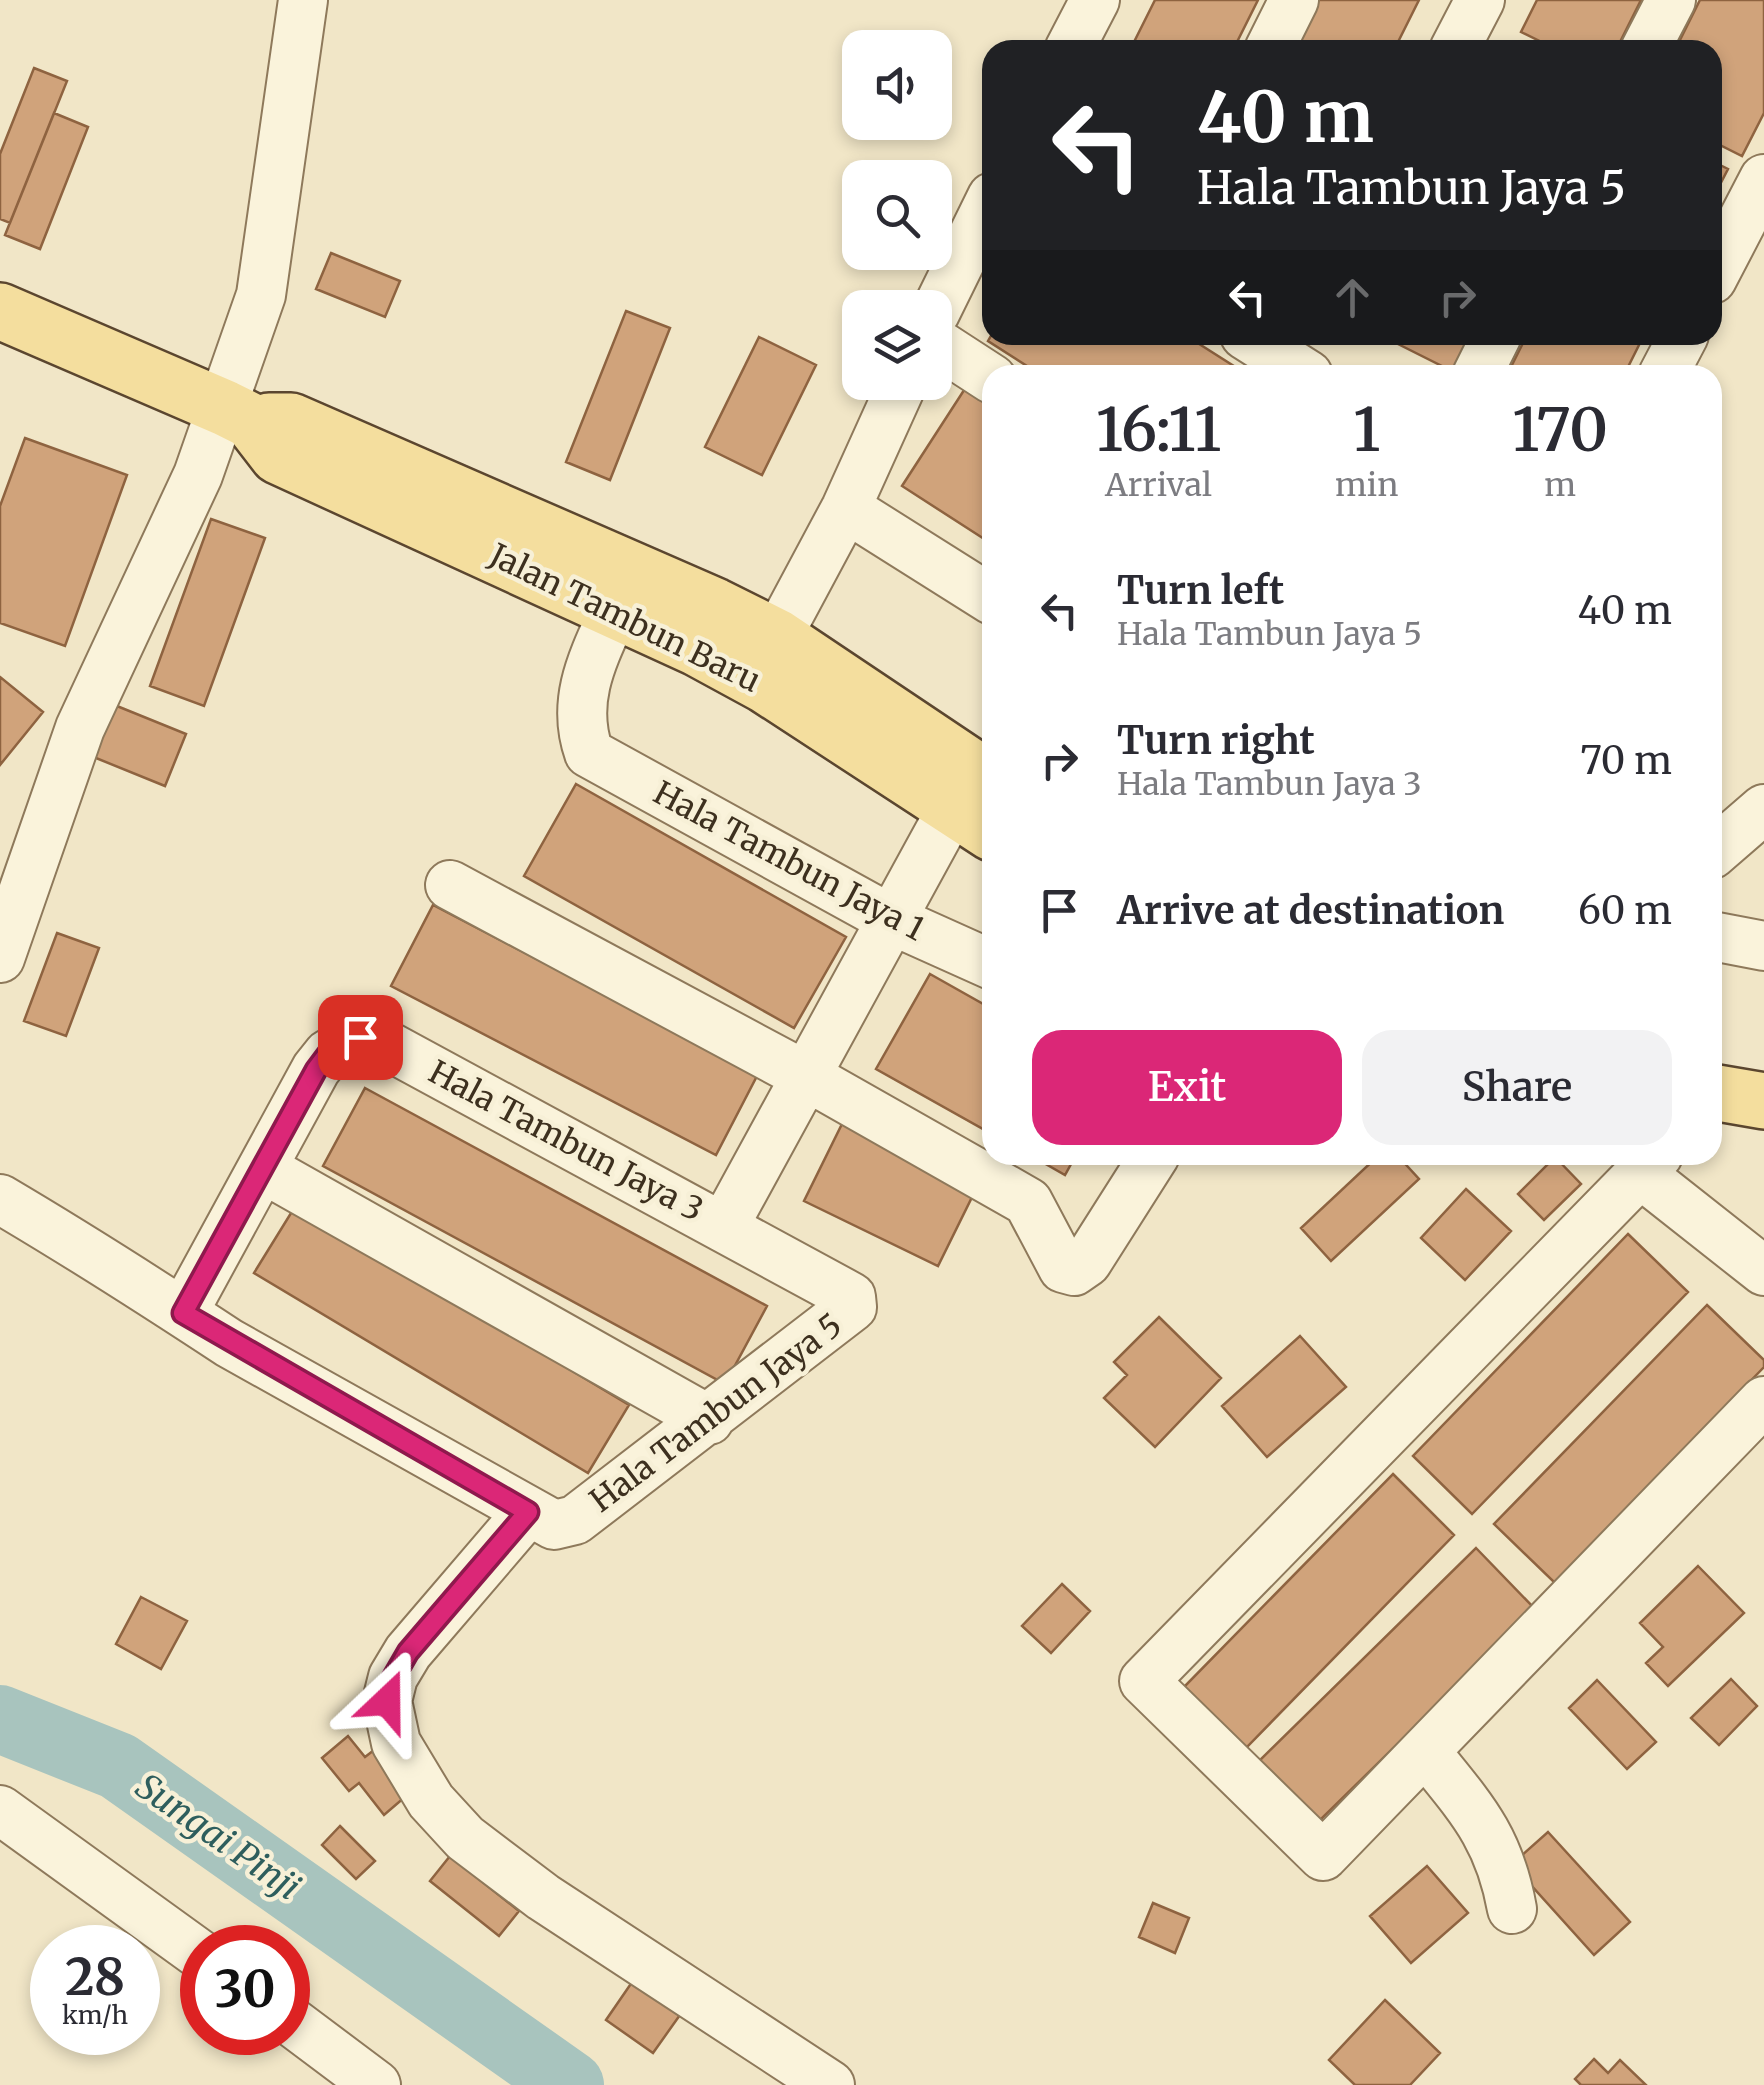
<!DOCTYPE html>
<html lang="en">
<head>
<meta charset="utf-8">
<style>
	body { margin:0; font-family:Merriweather,serif; background:#f2f2f3; color:#2b2b33; height:100vh; display:flex; flex-direction:column; font-size:38px; white-space:nowrap }
	* { box-sizing:border-box; margin:0 }
	p { font-size:32px; color:#7c7c81 }
	.icon { flex:none; width:55px; height:55px; fill:none; stroke:currentColor; stroke-width:2; stroke-linecap:round; stroke-linejoin:round }
	.map { position:relative; flex:1; overflow:hidden }
	.panel { position:absolute; left:982px; top:365px; width:740px; height:800px; display:flex; flex-direction:column; background:#fff; border-radius:30px; box-shadow:0 5px 15px #0003 }
	.panel>* { flex:none }
	.top-card { position:absolute; left:982px; top:40px; width:740px; height:305px; border-radius:30px; box-shadow:0 5px 15px #0003; background:#202124; color:#fff; overflow:hidden }
	.controls { position:absolute; left:842px; top:30px; display:grid; gap:20px }
	.controls a { display:grid; place-items:center; width:110px; height:110px; border-radius:20px; background:#fff; box-shadow:0 5px 15px #0003; font-size:50px }
	.speed { position:absolute; left:30px; top:1925px; display:flex; gap:20px; font-size:50px; font-weight:700; text-align:center }
	.speed>* { display:grid; place-content:center; width:130px; height:130px; border-radius:50%; background:#fff; box-shadow:0 5px 15px #0003; line-height:1 }
	.speed small { font-size:25px; font-weight:400 }
	.speed .limit { border:15px solid #d22; background:#fff; color:#111 }
	.pin { position:absolute; display:grid; place-items:center; width:85px; height:85px; color:#fff; margin:-42px; border-radius:20px; box-shadow:0 5px 15px #0006 }
	.me { position:absolute; width:110px; margin:-55px; rotate:23deg; stroke-linejoin:round; filter:drop-shadow(0 0 8px #0008) }
	.turn { display:flex; align-items:center; gap:35px; height:210px; padding:0 50px; font-size:45px }
	.turn .icon { width:130px; height:130px; stroke-width:2.5 }
	.turn b { display:block; font-size:70px; line-height:85px }
	.lanes { display:flex; align-items:center; height:95px; padding:0 50px; background:#0003; justify-content:center; gap:50px; direction:ltr }
	.lanes .off { opacity:.35 }
	.eta { display:flex; justify-content:space-evenly; align-items:center; height:170px; text-align:center }
	.eta b { font-size:60px; font-weight:600; line-height:70px }
	.cta { display:flex; gap:20px; margin-top:auto; padding:20px 50px }
	.cta a { flex:1; height:115px; border-radius:30px; background:#db2777; color:#fff; font-size:40px; font-weight:600; line-height:115px; text-align:center }
	.cta a+a { background:#f2f2f3; color:#2b2b33 }
	ul { padding:0; list-style:none }
	li { display:flex; align-items:center; gap:30px; height:150px; padding:0 50px }
	li div { flex:1 }
	li b { display:block; font-size:38px }
	li em { font-style:normal }
	.map>svg:first-child { display:block }
	.lines { fill:none; stroke-linecap:round; stroke-linejoin:round }
	.river { stroke:#a8c4be; stroke-width:68 }
	.building { fill:#d0a37b; stroke:#8e6340; stroke-width:2.5 }
	.minor-casing { stroke:#8e795b; stroke-width:52 }
	.major-casing { stroke:#5b462f; stroke-width:60 }
	.minor { stroke:#faf3db; stroke-width:48 }
	.major { stroke:#f4de9e; stroke-width:55 }
	.route-casing { stroke:#8e194d; stroke-width:25 }
	.route { stroke:#db2777; stroke-width:18 }
	.labels { text-anchor:middle; stroke-width:9; stroke-linejoin:round; paint-order:stroke }
	.street-label { font-size:32px; fill:#3d301f; stroke:#f7f0d7 }
	.water-label { font-size:35px; font-style:italic; fill:#2e5e5d; stroke:#f7f0d7 }
</style>
</head>
<body>
<div class="map">
<svg width="1764" height="2085" viewBox="0 0 1764 2085">
	<rect width="100%" height="100%" fill="#f1e6c7"/>
	<g class="lines">
		<path class="river" d="M0,1719L118,1766L570,2085"/>
	</g>
	<path class="building" d="M1155,0H1258L1233,50H1130Z
		M1315,0H1419L1394,50H1289Z
		M1537,0H1641L1616,50H1558L1521,32Z
		M1700,0H1764V113L1742,156L1712,141V50H1675Z
		M34,68L67,81L10,223L0,219V154Z
		M54,113L88,127L40,249L5,235Z
		M1712,161L1728,169L1712,200Z
		M331,253L400,281L385,317L316,289Z
		M626,311L670,328L610,480L566,462Z
		M992,334L1185,335L1248,375H1041L988,341Z
		M1380,335H1476L1456,373Z
		M1527,335H1644L1624,375H1507Z
		M759,337L816,365L762,475L705,447Z
		M968,384L992,399V544L902,486Z
		M25,438L127,475L65,646L0,623V506Z
		M211,519L265,538L204,706L150,686Z
		M0,677L43,712L0,765Z
		M112,704L186,734L165,786L91,756Z
		M576,784L846,937L794,1028L524,876Z
		M433,905L758,1074L716,1155L391,986Z
		M57,933L99,948L66,1036L24,1021Z
		M930,974L992,1009V1134L876,1069Z
		M365,1088L767,1306L725,1384L323,1166Z
		M842,1124L976,1189L938,1266L804,1201Z
		M1030,1155H1076L1065,1175Z
		M1379,1155H1397L1419,1179L1331,1261L1301,1228Z
		M1555,1157L1581,1184L1544,1220L1518,1194Z
		M1466,1189L1511,1231L1465,1280L1421,1238Z
		M296,1205L629,1405L588,1473L254,1273Z
		M1628,1234L1688,1292L1472,1514L1413,1456Z
		M1707,1305L1764,1360V1367L1555,1583L1494,1524Z
		M1159,1317L1221,1378L1155,1447L1104,1398L1127,1375L1114,1362Z
		M1300,1336L1346,1387L1267,1457L1222,1406Z
		M1393,1474L1454,1535L1245,1749L1183,1688Z
		M1476,1548L1535,1609L1315,1825L1256,1764Z
		M1698,1566L1744,1613L1668,1686L1646,1663L1663,1647L1640,1623Z
		M1062,1584L1090,1611L1051,1653L1022,1626Z
		M141,1597L187,1621L161,1669L116,1644Z
		M1731,1679L1757,1706L1719,1745L1691,1718Z
		M1597,1680L1656,1742L1627,1769L1569,1708Z
		M348,1736L365,1757L378,1747L413,1790L384,1815L359,1783L349,1791L322,1758Z
		M340,1826L375,1861L356,1879L322,1845Z
		M1548,1832L1630,1922L1594,1955L1512,1864Z
		M450,1856L519,1911L499,1936L430,1881Z
		M1427,1866L1468,1913L1411,1963L1370,1916Z
		M1153,1903L1189,1918L1175,1953L1139,1937Z
		M639,1972L687,2005L653,2053L606,2020Z
		M1385,2000L1440,2053L1410,2085H1355L1329,2060Z
		M1594,2059L1608,2073L1620,2060L1646,2085H1581L1575,2079Z"/>
	<g class="lines">
		<g class="minor-casing">
			<path id="minor" d="M1069,50L1095,0
				M1269,50L1294,0
				M1454,50L1480,0
				M1645,50L1671,0
				M1712,279L1764,179
				M935,313L992,197
				M1245,335L1308,375
				M935,342L992,379
				M1477,375L1497,335
				M1663,375L1684,335
				M846,508L992,600
				M616,607C594,656 570,699 589,753L894,921L992,965
				M777,637L846,508L903,382
				M1712,854L1764,809
				M450,885L806,1076L1028,1202L1063,1268L1074,1271L1087,1262L1155,1155
				M1712,936L1764,946
				M0,958L80,728L198,475L261,295L303,0
				M1658,1155L1144,1681L1323,1856L1764,1401
				M262,1168L709,1420
				M1641,1174L1764,1271
				M0,1199C78,1245 153,1293 229,1343L554,1525L575,1520L852,1307L851,1297L842,1292L381,1042L361,1037L328,1054L316,1069L183,1313
				M724,1226L953,807
				M528,1512L408,1652L393,1677L387,1701L396,1743L431,1801L465,1838L543,1897L830,2085
				M1425,1751C1470,1807 1499,1836 1512,1909
				M0,1810L202,1956
				M288,2019L376,2085"/>
		</g>
		<g class="major-casing">
			<path id="major" d="M0,311L225,408L251,421L278,456L697,648L765,685L992,833
				M269,421H291L715,606L777,637L992,781
				M1712,1092L1764,1101"/>
		</g>
		<use href="#minor" class="minor"/>
		<use href="#major" class="major"/>
	</g>
	<g class="lines">
		<g class="route-casing">
			<path id="route" d="M360,1037L328,1054L316,1070L183,1313L528,1512L408,1652L393,1678L387,1701"/>
		</g>
		<use href="#route" class="route"/>
	</g>
	<g class="labels">
		<g class="street-label">
			<text transform="translate(625 618) rotate(26)" y="11">Jalan Tambun Baru</text>
			<text transform="translate(789 861) rotate(28)" y="11">Hala Tambun Jaya 1</text>
			<text transform="translate(566 1141) rotate(28)" y="11">Hala Tambun Jaya 3</text>
			<text transform="translate(716 1413) rotate(-37)" y="11">Hala Tambun Jaya 5</text>
		</g>
		<g class="water-label">
			<text transform="translate(218 1837) rotate(35)" y="12">Sungai Pinji</text>
		</g>
	</g>
</svg>
<div class="controls">
<a><svg class="icon" aria-label="sound" viewBox="0 0 24 24"><path d="M4 9h4l5-4v14l-5-4H4zM17 9q2 3 0 6"/></svg></a>
<a><svg class="icon" aria-label="search" viewBox="0 0 24 24"><circle cx="10" cy="10" r="6"/><path d="M15 15l6 6"/></svg></a>
<a><svg class="icon" aria-label="layers" viewBox="0 0 24 24"><path d="M12 4l9 5-9 5-9-5zM3 14l9 5 9-5"/></svg></a>
</div>
<div class="speed"><div>28<small>km/h</small></div><div class="limit">30</div></div>
<div class="pin" style="left:360px;top:1037px;background:#d93025"><svg class="icon" aria-label="arrive" viewBox="0 0 24 24"><path d="M6 21V4h12l-3 4 3 4H6"/></svg></div>
<svg class="me" style="left:387px;top:1701px" viewBox="-20 -20 40 40"><path d="M0-17L14 15 0 8-14 15z" fill="#db2777" stroke="#fff" stroke-width="4"/></svg>
<div class="top-card">
<div class="turn"><svg class="icon" aria-label="left" viewBox="0 0 24 24"><path d="M17 20v-9H6M10 6l-5 5 5 5"/></svg><div><b>40 m</b>Hala Tambun Jaya 5</div></div>
<div class="lanes"><svg class="icon" aria-label="left" viewBox="0 0 24 24"><path d="M17 20v-9H6M10 6l-5 5 5 5"/></svg><svg class="icon off" aria-label="ahead" viewBox="0 0 24 24"><path d="M12 20V5M6 11l6-6 6 6"/></svg><svg class="icon off" aria-label="right" viewBox="0 0 24 24"><path d="M7 20v-9h11M14 6l5 5-5 5"/></svg></div>
</div>
<section class="panel">
<div class="eta">
<div><b>16:11</b><p>Arrival</p></div>
<div><b>1</b><p>min</p></div>
<div><b>170</b><p>m</p></div>
</div>
<ul>
<li><svg class="icon" aria-label="left" viewBox="0 0 24 24"><path d="M17 20v-9H6M10 6l-5 5 5 5"/></svg><div><b>Turn left</b><p>Hala Tambun Jaya 5</p></div><em>40 m</em></li>
<li><svg class="icon" aria-label="right" viewBox="0 0 24 24"><path d="M7 20v-9h11M14 6l5 5-5 5"/></svg><div><b>Turn right</b><p>Hala Tambun Jaya 3</p></div><em>70 m</em></li>
<li><svg class="icon" aria-label="arrive" viewBox="0 0 24 24"><path d="M6 21V4h12l-3 4 3 4H6"/></svg><div><b>Arrive at destination</b></div><em>60 m</em></li>
</ul>
<div class="cta"><a>Exit</a><a>Share</a></div>
</section>
</div>
</body>
</html>
